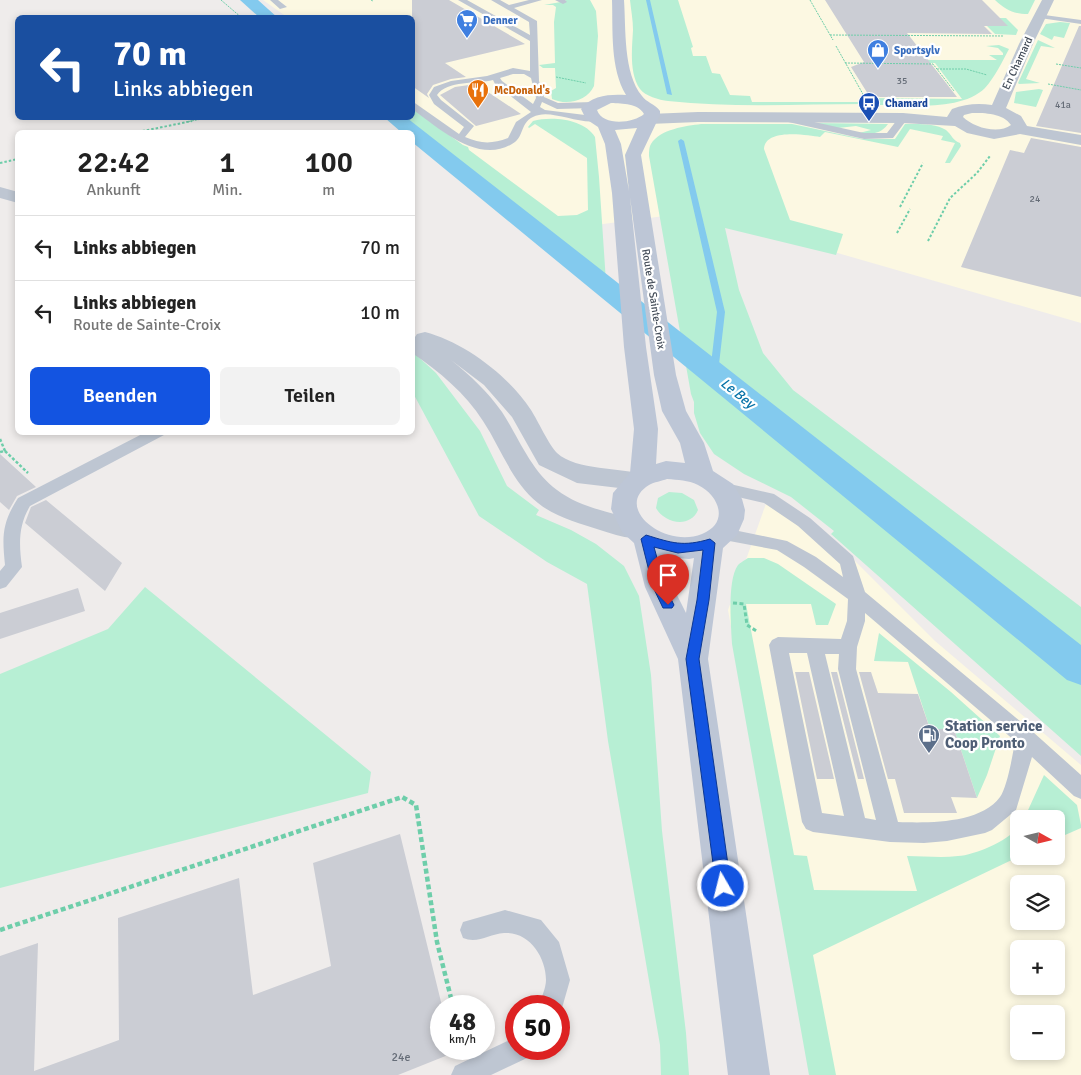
<!DOCTYPE html>
<html lang="de">
<head>
<meta charset="utf-8">
<style>
	body { margin:0; font-family:Signika,sans-serif; background:#f2f2f2; color:#222; height:100vh; display:flex; flex-direction:column; font-size:19px; white-space:nowrap }
	* { box-sizing:border-box; margin:0 }
	p { font-size:16px; color:#767676 }
	.icon { flex:none; width:28px; height:28px; fill:none; stroke:currentColor; stroke-width:2; stroke-linecap:round; stroke-linejoin:round }
	.map { position:relative; flex:1; overflow:hidden }
	.sheet { position:absolute; left:15px; top:130px; width:400px; height:305px; display:flex; flex-direction:column; background:#fff; border-radius:8px; box-shadow:0 2px 8px #0003 }
	.sheet>* { flex:none }
	.hud { position:absolute; left:15px; top:15px; width:400px; height:105px; border-radius:8px; box-shadow:0 2px 8px #0003; background:#1a4fa0; color:#fff; overflow:hidden }
	.needle { width:32px; rotate:98deg }
	.fabs { position:absolute; left:1010px; top:810px; display:grid; gap:10px }
	.fabs a { display:grid; place-items:center; width:55px; height:55px; border-radius:8px; background:#fff; box-shadow:0 2px 8px #0003; font-size:25px }
	.speed { position:absolute; left:430px; top:995px; display:flex; gap:10px; font-size:25px; font-weight:700; text-align:center }
	.speed>* { display:grid; place-content:center; width:65px; height:65px; border-radius:50%; background:#fff; box-shadow:0 2px 8px #0003; line-height:1 }
	.speed small { font-size:12px; font-weight:400 }
	.speed .limit { border:8px solid #d22; background:#fff; color:#111 }
	.pin { position:absolute; display:grid; place-items:center; width:42px; height:42px; color:#fff; margin:-51px -21px; border-radius:50% 50% 50% 0; rotate:-45deg; box-shadow:0 0 5px #0007 }
	.pin .icon { rotate:45deg }
	.me { position:absolute; width:55px; margin:-28px; rotate:352deg; stroke-linejoin:round; filter:drop-shadow(0 0 4px #0008) }
	.turn { display:flex; align-items:center; gap:18px; height:105px; padding:0 15px; font-size:22px }
	.turn .icon { width:65px; height:65px; stroke-width:2.5 }
	.turn b { display:block; font-size:35px; line-height:42px }
	.eta { display:flex; justify-content:space-evenly; align-items:center; height:85px; text-align:center }
	.eta b { font-size:30px; font-weight:600; line-height:35px }
	.cta { display:flex; gap:10px; margin-top:auto; padding:10px 15px }
	.cta a { flex:1; height:58px; border-radius:8px; background:#1354e1; color:#fff; font-size:20px; font-weight:600; line-height:58px; text-align:center }
	.cta a+a { background:#f2f2f2; color:#222 }
	ul { padding:0; list-style:none }
	li { display:flex; align-items:center; gap:15px; height:65px; padding:0 15px; border-top:1px solid #e0e0e0 }
	li div { flex:1 }
	li b { display:block; font-size:19px }
	li em { font-style:normal }
	.map>svg:first-child { display:block }
	.commercial { fill:#fcf8e2; fill-rule:evenodd }
	.green { fill:#b7efd4 }
	.lines { fill:none; stroke-linecap:round; stroke-linejoin:round }
	.stream { fill:#83caee; fill-rule:evenodd }
	.canal { fill:#83caee; fill-rule:evenodd }
	.building { fill:#cbcdd4 }
	.path-far4 { stroke:#6eceaa; stroke-width:1; stroke-dasharray:2 1; stroke-linecap:butt }
	.path-far3 { stroke:#6eceaa; stroke-width:2; stroke-dasharray:2.5 2; stroke-linecap:butt }
	.path-far2 { stroke:#6eceaa; stroke-width:2.5; stroke-dasharray:3 2; stroke-linecap:butt }
	.path-far1 { stroke:#6eceaa; stroke-width:3; stroke-dasharray:4 2.5; stroke-linecap:butt }
	.path { stroke:#6eceaa; stroke-width:4.5; stroke-dasharray:5 3; stroke-linecap:butt }
	.lane { fill:#bec6d2; fill-rule:evenodd }
	.street { fill:#bec6d2; fill-rule:evenodd }
	.secondary { fill:#bdc6d6; fill-rule:evenodd }
	.route { fill:#1354e1; stroke:#0c3792 }
	.labels { text-anchor:middle; stroke-width:4.5; stroke-linejoin:round; paint-order:stroke }
	.number-label { font-size:10px; fill:#666d78 }
	.far-shop-label { font-size:11px; font-weight:bold; fill:#366cbe; stroke:#fff; text-anchor:start }
	.far-street-label { font-size:11px; fill:#444d59; stroke:#fff }
	.far-food-label { font-size:11px; font-weight:bold; fill:#c56008; stroke:#fff; text-anchor:start }
	.far-transit-label { font-size:11px; font-weight:bold; fill:#164399; stroke:#fff; text-anchor:start }
	.near-number-label { font-size:12px; fill:#666d78 }
	.water-label { font-size:14px; font-style:italic; fill:#0873a8; stroke:#fff }
	.near-service-label { font-size:15px; font-weight:bold; fill:#4e5e75; stroke:#fff; text-anchor:start }
</style>
</head>
<body>
<div class="map">
<svg width="1081" height="1075" viewBox="0 0 1081 1075">
	<rect width="100%" height="100%" fill="#efeceb"/>
	<path class="commercial" d="M263,0H1081V323L695,212L565,229L413,112L412,18L287,17Z
		M768,498L804,522L828,534L935,641L1081,765V1075H811L728,610ZM1019,819H1056V856H1019ZM1019,884H1056V921H1019ZM1019,949H1056V986H1019ZM1019,1014H1056V1051H1019Z"/>
	<path class="green" d="M564,0H590L596,11L598,36L594,86C587,101 567,106 552,99L551,91L556,88L555,68H543L539,65L555,63L554,22L556,7L553,5H544L566,1Z
		M630,0H678L693,47L691,48L693,56H706L712,73L720,74L730,95L750,96L752,102H864L865,104C800,104 732,108 668,101C659,100 645,96 640,89C629,73 632,49 633,30C633,20 631,10 630,0Z
		M995,0H1035L1028,14C1013,14 1006,10 995,0Z
		M988,18H1006L1018,30L1016,35L995,34L987,26Z
		M1060,22L1070,23L1064,38L1054,36L1052,40L1040,34L1046,24Z
		M1038,40L1055,48L1041,46L1026,79L1040,83L1019,84L1018,83Z
		M999,45L1009,49C1002,62 995,77 985,88C961,112 904,105 873,105L869,98L962,99L935,63H876L874,60H997L989,55H1003V53L998,48L986,46Z
		M1039,89L1043,90L1036,107L1014,103L1016,92Z
		M413,109L463,145L468,147L469,150L558,216L577,215L588,210L587,158L535,124L529,128L528,127L533,121C552,116 584,119 595,137L599,177L606,282L399,118H412Z
		M814,123L888,124C880,135 871,134 859,133L871,130L856,126L838,128Z
		M701,124H792L863,139H895L905,124C918,124 935,123 946,130C952,135 953,141 960,143L961,146L950,163H945L955,143L941,140L943,136L910,129L898,147L825,132L820,137C807,135 765,128 764,149L790,220L843,234L836,255L725,228L739,290L763,353L793,390L1081,607V756L831,534L834,531L791,497L744,474L714,454L700,433L694,413V402L691,394L649,156C649,153 649,147 651,144C660,129 686,126 701,124Z
		M412,351L436,373L480,431L507,486L539,510L536,515L571,530L596,544L624,566L639,596L651,675L662,831L686,1033L689,1075H661L660,1045L608,741L587,584L547,562L479,516L413,393Z
		M669,492L682,493L694,500L698,510C690,529 664,523 656,508L658,498Z
		M748,558H764L778,564L836,604L828,625H816L811,604H746L794,855L807,856L814,890L917,891L907,856C924,856 941,858 958,856C975,855 1010,840 1019,826V856H1020L813,955L836,1075H809L732,644C731,626 727,580 738,565C740,563 745,560 748,558Z
		M145,587L371,772L368,793L0,888V674L108,629Z
		M879,633L951,692L1000,736L987,775L977,798L954,729H930L908,662L874,661Z
		M1044,775L1077,805L1081,825V828L1056,839V819H1024Z"/>
	<g class="lines">
		<path class="stream" d="M646,0H650L672,95L667,94Z
			M681,139L684,141L725,312L718,373L714,376L710,373L717,312L678,141Z"/>
		<path class="canal" d="M240,0H258L278,18H260Z
			M385,118H407L1081,645V685L1067,680L412,142V132H401Z"/>
	</g>
	<path class="building" d="M412,0H449L525,44L445,63L466,77L451,79L433,85L427,94L429,98L412,86Z
		M825,0H982L1008,26H984L992,34L907,33L957,97H880L868,94L851,67L864,62Z
		M1079,26H1081V133L1036,126Z
		M476,84L521,114L476,126L440,95L455,87Z
		M1031,138L1081,147V297L961,267L1010,150L1024,153Z
		M0,454L36,487L17,496L9,510L0,502Z
		M46,500L122,563L105,591L25,523L31,507Z
		M78,588L85,611L0,639V613Z
		M795,672H809L834,779H817Z
		M831,672H837L864,779H858Z
		M859,672H871L878,693L918,694L930,729H954L977,798L951,797L957,813H904L895,779H888Z
		M400,834L442,1006L441,1049H452L453,1053L398,1075H0V956L38,943L34,1071L119,1040L118,918L239,878L253,995L331,966L313,863Z"/>
	<g class="lines">
		<path class="path-far4" d="M221,0L242,18
			M371,0L373,1
			M810,0L833,40
			M830,35L1004,36
			M836,46L864,96
			M845,63L933,64L954,91
			M1056,64L1081,68
			M937,69H966L987,75
			M556,77L586,83
			M1048,84L1081,90
			M186,122L207,118"/>
		<path class="path-far3" d="M138,132L192,121
			M0,163L18,159
			M900,207L923,163
			M897,233L910,209
			M928,241L950,198L977,173L990,156"/>
		<path class="path-far2" d="M0,439L5,451L0,452
			M5,451L28,473"/>
		<path class="path-far1" d="M733,603L744,604L747,625L758,632"/>
		<path class="path" d="M0,930L402,797L416,805L437,942L453,1006"/>
		<path class="lane" d="M270,0H278L287,7L280,9Z
			M458,0H467L530,35L529,22L491,0H500L509,5L529,0H542L514,8L537,21L539,81L544,97L558,103L593,102L597,105L593,108L557,109L542,102L540,107L545,110L593,116L596,117V121C580,124 553,111 539,115C520,119 525,134 515,142C480,167 439,128 412,109V101L459,134L464,127L434,104L429,95L434,87L451,81L487,76L513,68L530,71V41ZM513,74H524L531,78L536,98L533,104L502,81L500,78ZM493,80L495,84L531,112L516,122L508,138C492,144 481,144 465,137L474,126L441,100L437,95C447,80 477,84 493,80Z
			M555,0H565L567,2L563,4Z
			M1037,14L1081,20V24L1040,18L1036,16Z
			M778,114L864,133H887L900,116L903,115L908,118L893,138L864,139L775,119L773,117Z
			M146,432H166L164,435L30,506C18,526 19,545 22,567L6,587L0,589V571L5,565C2,536 2,523 18,498Z
			M721,482L774,494L810,518L853,556L865,592L1033,732L1081,775V799L1074,796L1032,757L1016,810L992,830L985,833L947,841L924,843L890,842L813,832L806,829L802,822L769,645L772,640L778,637L841,639L847,621L848,599L804,567L777,550L724,540L718,538L716,534L718,530L724,528L787,541L816,557L843,577L840,564L798,526L764,503L716,492L713,488L716,484ZM865,613L1015,741C1013,754 1007,788 1000,797C980,824 928,823 898,822L856,669L857,647L865,621ZM789,653H807L844,816L822,813ZM825,654H839L838,669L876,820L865,818Z
			M505,910L541,920L559,942L570,980L560,1015L559,1006H539C541,998 546,988 546,980C546,957 529,931 504,933C489,934 478,944 463,938L460,930L463,922Z
			M516,1037V1049H530L527,1058L491,1075H451L455,1066Z"/>
		<path class="street" d="M1042,0H1054L1033,44L1006,108L1021,116L1027,126L1081,135V145L1020,134L994,139L967,133L955,126L903,123L698,122L649,124L644,122L641,119L644,116L649,114L698,112L903,113L947,117L952,109C965,104 978,103 992,105L1019,44ZM972,113C985,113 1003,113 1011,125C998,135 973,127 963,117L964,115Z
			M0,187L18,192V203L0,198Z
			M425,332C464,342 509,376 531,410C538,421 549,445 557,453C577,471 620,467 645,475L649,481L645,487L636,490L577,483L539,465L512,417L484,385L451,360C470,375 488,392 502,412C519,438 531,471 557,490C582,509 615,513 644,522L648,529L644,536C629,541 614,534 600,530C579,523 555,517 538,503C511,481 501,448 483,421C466,394 439,371 412,353V337H415L417,334Z"/>
		<path class="secondary" d="M612,0H624C626,28 623,73 642,96C646,102 655,104 660,111V115L641,155L676,375L686,411L704,443L713,471L733,484L742,499L745,510L744,519L737,535L723,548L708,659L770,1075H728L678,659L645,587L634,543L622,532L611,509L613,493L630,473L634,429L624,347L612,193L605,144L598,127L586,119L581,109C591,95 611,94 626,95C610,68 613,31 612,0ZM611,103C623,104 638,103 644,114C634,123 603,127 597,110ZM637,128L625,155L629,191L621,144L615,130ZM630,197L654,375L662,411L680,443L685,463L666,461L656,464L658,429L646,347ZM667,479C678,480 688,480 698,485C719,495 730,523 702,534C664,549 613,507 649,485C654,482 662,481 667,479ZM666,557L689,559L694,558L686,613L673,587Z"/>
	</g>
	<path class="route" d="M646,535C672,543 683,547 710,539L715,543L709,600L699,659L731,886L729,891L723,894L718,891L716,886L686,659L697,600L703,550L678,553L654,547L665,587L674,605L672,608H663L653,587L641,539Z"/>
	<defs>
		<g id="supermarket-pin" transform="scale(1.125)"><path d="M0 17L-7.5 6A9.5 9.5 0 1 1 7.5 6Z" fill="#3f7fe0" stroke="#fff"/><path d="M-6-5.5h2.5l.6 2H6L4.5 2H-2.5L-4.4-4H-6ZM-1.5 3.2a1.3 1.3 0 1 0 .1 0ZM3 3.2a1.3 1.3 0 1 0 .1 0Z" fill="#fff"/></g>
		<g id="shop-pin" transform="scale(1.125)"><path d="M0 17L-7.5 6A9.5 9.5 0 1 1 7.5 6Z" fill="#3f7fe0" stroke="#fff"/><path d="M-5-2.5h2.3a2.7 3.5 0 0 1 5.4 0H5L5.5 6h-11ZM-1.5-2.5h3a1.5 2.3 0 0 0-3 0Z" fill="#fff"/></g>
		<g id="restaurant-pin" transform="scale(1.125)"><path d="M0 17L-7.5 6A9.5 9.5 0 1 1 7.5 6Z" fill="#e8710a" stroke="#fff"/><path d="M-5-6h1v4h1v-4h1v4h1v-4h1v5L-1.5 .5V6h-2V.5L-5-1ZM5-6V6H3V1.5H1.5Q1.5-4 5-6Z" fill="#fff"/></g>
		<g id="bus-pin" transform="scale(1.125)"><path d="M0 17L-7.5 6A9.5 9.5 0 1 1 7.5 6Z" fill="#1a4fb4" stroke="#fff"/><path d="M-5-6H5V4H4V6H2V4H-2V6H-4V4H-5ZM-3.5-4V0h7V-4ZM-3.5 1.2v1.5H-2V1.2ZM2 1.2v1.5H3.5V1.2Z" fill="#fff"/></g>
		<g id="fuel-pin" transform="scale(1.125)"><path d="M0 17L-7.5 6A9.5 9.5 0 1 1 7.5 6Z" fill="#5c6f8a" stroke="#fff"/><path d="M-5.5-6h7V0h2V4h1.3V-2.5L3-4.5l.8-.8L6-3V5H2.5V1h-1V6h-7ZM-4.2-4.7v3.2H.2V-4.7Z" fill="#fff"/></g>
	</defs>
	<g fill-rule="evenodd">
		<use href="#supermarket-pin" x="467" y="20"/>
		<use href="#shop-pin" x="878" y="50"/>
		<use href="#restaurant-pin" x="478" y="90"/>
		<use href="#bus-pin" x="869" y="103"/>
		<use href="#fuel-pin" x="929" y="735"/>
	</g>
	<g class="labels">
		<g class="number-label">
			<text x="902" y="84">35</text>
			<text x="1063" y="108">41a</text>
			<text x="1035" y="202">24</text>
		</g>
		<g class="far-shop-label">
			<text x="483" y="24">Denner</text>
			<text x="894" y="54">Sportsylv</text>
		</g>
		<g class="far-street-label">
			<text transform="translate(1017 63) rotate(-65)" y="4">En Chamard</text>
			<text transform="translate(654 299) rotate(81)" y="4">Route de Sainte-Croix</text>
		</g>
		<g class="far-food-label">
			<text x="494" y="94">McDonald's</text>
		</g>
		<g class="far-transit-label">
			<text x="885" y="107">Chamard</text>
		</g>
		<g class="near-number-label">
			<text x="401" y="1061">24e</text>
		</g>
		<g class="water-label">
			<text transform="translate(738 393) rotate(39)" y="5">Le Bey</text>
		</g>
		<g class="near-service-label">
			<text x="945" y="731">Station service<tspan x="945" dy="17">Coop Pronto</tspan></text>
		</g>
	</g>
</svg>
<div class="fabs">
<a><svg class="needle" viewBox="-14 -14 28 28"><path d="M0-13l5 13h-10z" fill="#e53935"/><path d="M0 13l5-13h-10z" fill="#767676"/></svg></a>
<a><svg class="icon" aria-label="layers" viewBox="0 0 24 24"><path d="M12 4l9 5-9 5-9-5zM3 14l9 5 9-5"/></svg></a>
<a>+</a>
<a>−</a>
</div>
<div class="speed"><div>48<small>km/h</small></div><div class="limit">50</div></div>
<div class="pin" style="left:668px;top:605px;background:#d93025"><svg class="icon" aria-label="arrive" viewBox="0 0 24 24"><path d="M6 21V4h12l-3 4 3 4H6"/></svg></div>
<svg class="me" style="left:723px;top:886px" viewBox="-20 -20 40 40"><circle r="17" fill="#1354e1" stroke="#fff" stroke-width="3"/><path d="M0-11L8 9 0 5-8 9z" fill="#fff"/></svg>
<div class="hud">
<div class="turn"><svg class="icon" aria-label="left" viewBox="0 0 24 24"><path d="M17 20v-9H6M10 6l-5 5 5 5"/></svg><div><b>70 m</b>Links abbiegen</div></div>
</div>
<section class="sheet">
<div class="eta">
<div><b>22:42</b><p>Ankunft</p></div>
<div><b>1</b><p>Min.</p></div>
<div><b>100</b><p>m</p></div>
</div>
<ul>
<li><svg class="icon" aria-label="left" viewBox="0 0 24 24"><path d="M17 20v-9H6M10 6l-5 5 5 5"/></svg><div><b>Links abbiegen</b></div><em>70 m</em></li>
<li><svg class="icon" aria-label="left" viewBox="0 0 24 24"><path d="M17 20v-9H6M10 6l-5 5 5 5"/></svg><div><b>Links abbiegen</b><p>Route de Sainte-Croix</p></div><em>10 m</em></li>
</ul>
<div class="cta"><a>Beenden</a><a>Teilen</a></div>
</section>
</div>
</body>
</html>
